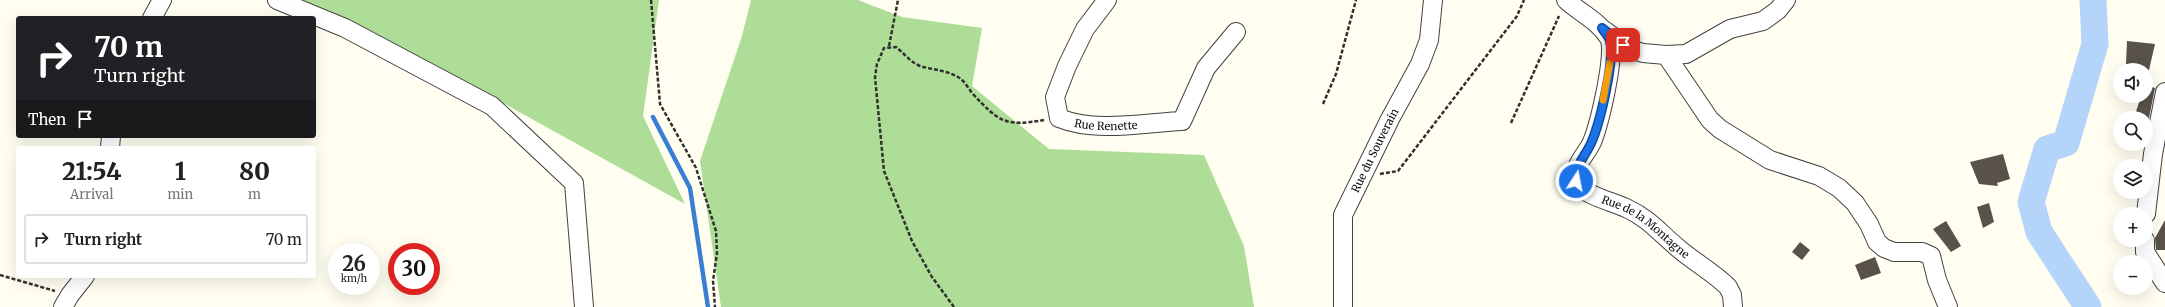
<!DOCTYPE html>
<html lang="en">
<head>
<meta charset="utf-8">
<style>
	body { margin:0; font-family:Merriweather,serif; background:#f6f6f6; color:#222; height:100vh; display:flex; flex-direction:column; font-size:15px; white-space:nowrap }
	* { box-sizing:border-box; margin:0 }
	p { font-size:13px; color:#767676 }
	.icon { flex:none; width:22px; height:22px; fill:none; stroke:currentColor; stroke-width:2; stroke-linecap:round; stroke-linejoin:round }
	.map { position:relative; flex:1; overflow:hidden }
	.side { position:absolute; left:16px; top:146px; width:300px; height:132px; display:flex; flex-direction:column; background:#fff; border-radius:4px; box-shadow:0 4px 16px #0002 }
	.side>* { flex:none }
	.guide { position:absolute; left:16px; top:16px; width:300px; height:122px; border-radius:4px; box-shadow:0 4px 16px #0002; background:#202124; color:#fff; overflow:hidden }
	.tools { position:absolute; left:2113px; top:63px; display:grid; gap:8px }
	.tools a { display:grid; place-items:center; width:40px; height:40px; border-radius:50%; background:#fff; box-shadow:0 4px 16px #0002; font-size:20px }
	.speed { position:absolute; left:328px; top:243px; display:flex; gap:8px; font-size:20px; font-weight:700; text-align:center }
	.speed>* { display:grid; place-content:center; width:52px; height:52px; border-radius:50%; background:#fff; box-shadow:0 4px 16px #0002; line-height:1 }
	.speed small { font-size:10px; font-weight:400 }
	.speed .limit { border:6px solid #d22; background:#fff; color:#111 }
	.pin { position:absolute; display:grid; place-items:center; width:34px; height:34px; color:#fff; margin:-17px; border-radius:8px; box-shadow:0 2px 6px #0006 }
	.me { position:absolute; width:44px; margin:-22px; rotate:11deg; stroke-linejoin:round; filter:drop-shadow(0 0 3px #0008) }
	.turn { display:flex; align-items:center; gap:14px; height:84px; padding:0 12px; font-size:18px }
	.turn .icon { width:52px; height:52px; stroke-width:2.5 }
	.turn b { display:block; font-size:28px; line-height:34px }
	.then { display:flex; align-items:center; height:38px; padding:0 12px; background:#0003; gap:8px; font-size:15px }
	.eta { display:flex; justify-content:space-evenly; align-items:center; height:68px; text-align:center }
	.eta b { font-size:24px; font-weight:800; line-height:28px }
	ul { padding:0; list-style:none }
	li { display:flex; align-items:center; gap:12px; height:50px; margin:0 8px 6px; padding:0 4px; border:2px solid #e0e0e0; border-radius:4px }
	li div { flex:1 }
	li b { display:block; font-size:15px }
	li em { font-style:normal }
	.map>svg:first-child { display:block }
	.forest { fill:#addd97 }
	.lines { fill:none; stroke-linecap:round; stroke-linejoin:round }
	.stream { stroke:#377fd3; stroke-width:4.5 }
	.river { stroke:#b4d5f9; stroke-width:27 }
	.building { fill:#58524b }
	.minor-casing { stroke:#424242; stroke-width:20 }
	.path { stroke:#313131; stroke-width:2.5; stroke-dasharray:4 2; stroke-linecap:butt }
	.minor { stroke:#fff; stroke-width:18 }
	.route-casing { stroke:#114b97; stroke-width:10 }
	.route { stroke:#1a73e8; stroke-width:7 }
	.slow { stroke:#f59e0b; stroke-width:7 }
	.labels { text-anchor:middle; stroke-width:4; stroke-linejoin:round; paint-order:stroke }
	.street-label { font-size:11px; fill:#0f0f0f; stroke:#fff }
</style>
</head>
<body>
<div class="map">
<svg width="2165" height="307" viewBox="0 0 2165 307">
	<rect width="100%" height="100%" fill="#fffef1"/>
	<path class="forest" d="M280,0H659L643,116L685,204L458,78Z
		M751,0H858L902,17L982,28L972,86L1049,149L1204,155L1244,246L1254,307H721L700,161L742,36Z"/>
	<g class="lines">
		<path class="stream" d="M653,117L690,188L708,307"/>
		<path class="river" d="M2088,307L2039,232L2031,202L2047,149L2066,143L2095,44L2093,0"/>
	</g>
	<path class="building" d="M2127,41L2155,44L2149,70L2126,64Z
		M2146,85L2155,88L2148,123H2146V118H2134L2141,96H2146Z
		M2003,154L2010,179L1997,183L1998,186L1979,184L1970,162Z
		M1989,203L1994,222L1983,228L1977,207Z
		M2165,220V250H2156L2155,238Z
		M1946,221L1961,246L1951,252L1933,229Z
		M1800,242L1810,250L1802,260L1792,252Z
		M1875,257L1881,273L1861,280L1855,265Z"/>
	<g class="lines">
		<g class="minor-casing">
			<g id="minor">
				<path d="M277,0L345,28L492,106L574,183L584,307"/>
				<path id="s1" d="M1107,0L1085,29L1067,66L1055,97L1059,118C1096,133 1142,123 1182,121L1206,68L1236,32"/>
				<path id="s2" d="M1566,0C1580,13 1599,21 1609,38C1617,52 1599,125 1592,142C1587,154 1570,168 1577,183C1584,196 1615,202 1628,209C1648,218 1661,234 1678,248C1694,262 1713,272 1728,287L1732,295L1733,307"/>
				<path d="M152,18L162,0"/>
				<path d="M1604,30L1630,49L1643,53L1666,55L1686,54L1730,29L1763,21L1778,10L1786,0"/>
				<path d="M1666,55L1710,120L1720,129L1770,160L1819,176L1839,188L1855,203L1869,224L1877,242L1884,248L1894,252H1922L1931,256L1937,280L1948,307"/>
				<path d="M110,148L111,136"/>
				<path d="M2146,214L2153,154L2165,92"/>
				<path d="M2145,240V252L2165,283"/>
				<path d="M63,307L70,295L85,276"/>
				<path id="s3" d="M1343,307V215L1390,119L1420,64L1429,40L1433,0"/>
			</g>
		</g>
		<path class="path" d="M651,0L660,104L696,168L716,231L717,253L713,281L715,307
			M889,46L898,0
			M1323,104L1336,74L1356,0
			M1511,123L1559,16
			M1380,174L1398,171L1517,16L1524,0
			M0,275L55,291
			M954,307L932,277L912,241L884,171L875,77L877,64L884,48L896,47C904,53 910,62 920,66C933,70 946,70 958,77C964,80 968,88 972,93C999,122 1005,127 1044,120"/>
		<use href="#minor" class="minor"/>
	</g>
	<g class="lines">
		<g class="route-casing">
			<path id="route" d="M1576,181C1575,164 1586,156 1592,141C1600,122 1615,60 1610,41C1609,36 1604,32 1602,28L1623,45"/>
		</g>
		<use href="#route" class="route"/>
		<path class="slow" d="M1603,100L1610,62"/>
	</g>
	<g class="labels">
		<g class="street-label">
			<text dy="4" stroke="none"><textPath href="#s1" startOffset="180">Rue Renette</textPath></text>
			<text dy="4" stroke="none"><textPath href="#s3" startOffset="164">Rue du Souverain</textPath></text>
			<text dy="4" stroke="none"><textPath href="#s2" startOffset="292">Rue de la Montagne</textPath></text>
		</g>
	</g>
</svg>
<div class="tools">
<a><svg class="icon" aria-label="sound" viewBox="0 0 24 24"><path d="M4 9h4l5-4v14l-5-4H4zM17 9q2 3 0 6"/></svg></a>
<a><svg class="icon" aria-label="search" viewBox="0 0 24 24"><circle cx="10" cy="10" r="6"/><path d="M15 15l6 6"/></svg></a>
<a><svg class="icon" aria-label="layers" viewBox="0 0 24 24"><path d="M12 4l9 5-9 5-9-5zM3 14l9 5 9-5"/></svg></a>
<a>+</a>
<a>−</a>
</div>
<div class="speed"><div>26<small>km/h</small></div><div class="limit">30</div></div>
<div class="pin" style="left:1623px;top:45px;background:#d93025"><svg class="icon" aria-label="arrive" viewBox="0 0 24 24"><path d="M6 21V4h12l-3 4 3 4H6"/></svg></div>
<svg class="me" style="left:1576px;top:181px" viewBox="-20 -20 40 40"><circle r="17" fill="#1a73e8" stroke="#fff" stroke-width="3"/><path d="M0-11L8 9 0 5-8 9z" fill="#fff"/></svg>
<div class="guide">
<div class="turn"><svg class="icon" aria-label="right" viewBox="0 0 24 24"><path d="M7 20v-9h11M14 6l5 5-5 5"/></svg><div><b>70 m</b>Turn right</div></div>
<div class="then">Then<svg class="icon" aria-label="arrive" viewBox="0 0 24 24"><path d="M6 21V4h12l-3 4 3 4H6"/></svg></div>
</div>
<section class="side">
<div class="eta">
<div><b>21:54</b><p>Arrival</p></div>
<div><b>1</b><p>min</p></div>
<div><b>80</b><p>m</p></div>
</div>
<ul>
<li><svg class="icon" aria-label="right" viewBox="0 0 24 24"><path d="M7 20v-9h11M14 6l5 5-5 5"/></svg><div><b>Turn right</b></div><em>70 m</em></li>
</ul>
</section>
</div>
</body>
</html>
